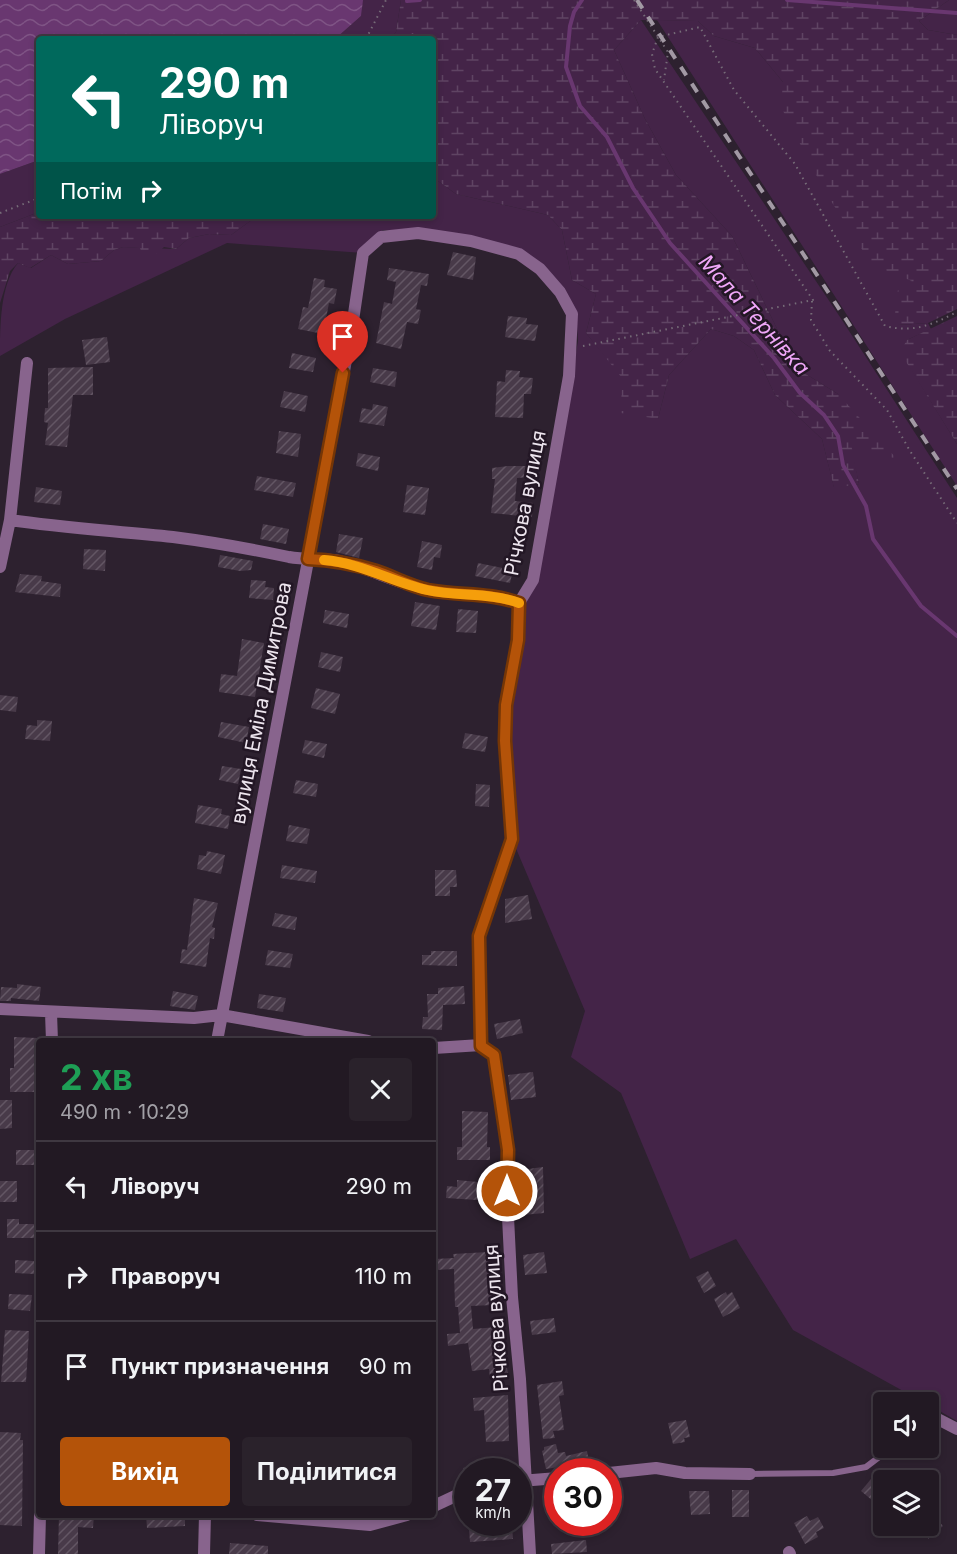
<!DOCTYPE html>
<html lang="uk">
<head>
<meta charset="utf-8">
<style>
	body { margin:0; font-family:Inter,sans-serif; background:#2a222b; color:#f1f3f6; height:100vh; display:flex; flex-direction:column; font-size:22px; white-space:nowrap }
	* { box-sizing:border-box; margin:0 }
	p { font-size:20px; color:#a2a0a6 }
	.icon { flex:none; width:33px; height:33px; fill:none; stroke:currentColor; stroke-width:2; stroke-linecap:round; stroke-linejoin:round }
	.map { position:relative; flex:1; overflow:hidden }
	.sheet { position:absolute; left:36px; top:1038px; width:400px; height:480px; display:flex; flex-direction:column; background:#221923; border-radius:6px; box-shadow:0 3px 9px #0003,0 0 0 2px #3f3841 }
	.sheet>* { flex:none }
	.guide { position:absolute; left:36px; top:36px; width:400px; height:183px; border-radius:6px; box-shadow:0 3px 9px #0003,0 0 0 2px #3f3841; background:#00695c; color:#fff; overflow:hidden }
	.controls { position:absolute; left:873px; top:1392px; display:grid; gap:12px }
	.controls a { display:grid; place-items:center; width:66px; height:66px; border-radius:6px; background:#221923; box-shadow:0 3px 9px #0003,0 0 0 2px #3f3841; font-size:30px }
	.speed { position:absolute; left:454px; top:1458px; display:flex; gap:12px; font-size:30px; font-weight:700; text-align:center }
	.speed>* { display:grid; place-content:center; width:78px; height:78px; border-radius:50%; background:#221923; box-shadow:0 3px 9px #0003,0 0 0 2px #3f3841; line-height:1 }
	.speed small { font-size:15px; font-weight:400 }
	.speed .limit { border:9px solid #d22; background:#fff; color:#111 }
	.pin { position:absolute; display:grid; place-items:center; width:51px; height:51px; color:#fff; margin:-62px -26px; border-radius:50% 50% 50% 0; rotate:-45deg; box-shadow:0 0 6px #0007 }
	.pin .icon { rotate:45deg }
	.me { position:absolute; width:66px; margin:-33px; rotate:0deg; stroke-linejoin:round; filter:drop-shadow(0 0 4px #0008) }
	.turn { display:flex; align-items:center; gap:21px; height:126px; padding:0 24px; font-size:27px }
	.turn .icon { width:78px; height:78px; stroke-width:2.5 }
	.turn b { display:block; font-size:42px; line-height:51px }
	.then { display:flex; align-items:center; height:57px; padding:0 24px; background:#0003; gap:12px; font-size:22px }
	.round { display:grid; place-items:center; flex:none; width:63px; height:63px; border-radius:6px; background:#2a222b }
	.head { display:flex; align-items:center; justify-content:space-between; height:102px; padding:0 24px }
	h1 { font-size:36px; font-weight:700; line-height:45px; color:#1e9e55 }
	.primary-button { display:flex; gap:12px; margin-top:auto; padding:12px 24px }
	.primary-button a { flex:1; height:69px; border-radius:6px; background:#b45309; color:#fff; font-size:24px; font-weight:700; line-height:69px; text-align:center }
	.primary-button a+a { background:#2a222b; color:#f1f3f6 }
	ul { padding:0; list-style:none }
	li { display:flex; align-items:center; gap:18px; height:90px; padding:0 24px; border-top:2px solid #3f3841 }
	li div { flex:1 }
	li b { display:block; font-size:22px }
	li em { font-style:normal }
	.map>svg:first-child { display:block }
	.grass { fill:#442448 }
	.wetland { fill:url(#wetland-marsh) }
	.water { fill:url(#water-waves) }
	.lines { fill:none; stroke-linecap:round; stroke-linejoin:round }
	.stream { stroke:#693770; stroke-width:4 }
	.building { fill:url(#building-hatch) }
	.path { stroke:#766c78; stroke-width:2; stroke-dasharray:1.5 4.5; stroke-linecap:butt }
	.lane { stroke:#88648d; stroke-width:6 }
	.street { stroke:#88648d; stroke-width:12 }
	.rail { stroke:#a299a4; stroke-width:4; stroke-dasharray:10 10; stroke-linecap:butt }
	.route-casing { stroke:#753606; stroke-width:15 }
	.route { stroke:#b45309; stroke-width:10 }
	.slow { stroke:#f59e0b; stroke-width:10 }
	.labels { text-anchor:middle; stroke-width:5; stroke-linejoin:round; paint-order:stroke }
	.street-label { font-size:20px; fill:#ede5ee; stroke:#231725 }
	.water-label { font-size:21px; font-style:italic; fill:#f0a7f9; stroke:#231725 }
</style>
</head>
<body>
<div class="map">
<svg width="957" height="1554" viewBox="0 0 957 1554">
	<defs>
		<pattern id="wetland-marsh" width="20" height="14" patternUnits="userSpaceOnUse" patternTransform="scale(1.5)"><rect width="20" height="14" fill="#442448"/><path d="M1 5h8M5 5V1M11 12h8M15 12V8" fill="none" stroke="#5f4463"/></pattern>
		<pattern id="water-waves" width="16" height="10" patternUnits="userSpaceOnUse" patternTransform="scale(1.5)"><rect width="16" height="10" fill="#693770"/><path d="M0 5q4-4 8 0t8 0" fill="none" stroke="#7f5485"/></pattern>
		<pattern id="building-hatch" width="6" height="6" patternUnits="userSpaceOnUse" patternTransform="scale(1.5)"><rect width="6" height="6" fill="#483a49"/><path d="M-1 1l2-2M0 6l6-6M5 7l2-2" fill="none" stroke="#635664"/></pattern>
	</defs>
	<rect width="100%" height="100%" fill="#2d212f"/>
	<path class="grass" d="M362,0H401L396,32L391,39H335L361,16Z
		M949,0H957V35L928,30L919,21Z
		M641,20L840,317L957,498V1421L929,1405L928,1402H923L793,1330L736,1239L690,1259L621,1093L571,1057L585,1011L512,839L509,703L522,607L536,582L578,341L576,313L520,250L417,230H383L365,244L363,253L227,243L65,319L0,356C0,327 0,284 18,263L31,268L51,255L68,264L101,261L114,250L123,247L176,249L189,238L209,234L231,235L257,216L273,220L276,216H434V178L456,194L548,215L562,230L572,280L596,294L586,333L658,419L669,375L711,329L734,336L754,350L775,395L822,439L834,487L859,484L838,394L796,368L732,236L676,175L645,119L614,50Z
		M657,20L698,21L714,36L755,48L783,82L912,281L898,325L928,323L931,329L907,340L910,367L957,444V486Z
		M39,160V212L0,227V174Z"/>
	<path class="wetland" d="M401,0H949L919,21L928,30L957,35V309L928,323L898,325L895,314L898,289L912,281L872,265L824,190L781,107L783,82L755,48L714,36L698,21L641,20L614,50L645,119L676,175L732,236L796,368L838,394L896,458L870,455L848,429L859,484L834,488L822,439L775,395L754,350L734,336L711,329L669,375L658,419L621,413L622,378L586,333L596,294L572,280L562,230L548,215L456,194L434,178V39H391L396,32Z
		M39,212V216H257L231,235L209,234L189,238L176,249L164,247L150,259H144L140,248L123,247L114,250L101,261L68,264L51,255L30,268L18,263L10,271L0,303V227Z
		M957,316V444L900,352L907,340Z"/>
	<path class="water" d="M0,0H363L361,16L335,39H39V160L0,174Z"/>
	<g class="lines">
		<path class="stream" d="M582,0L574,12L570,26L566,67L580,106L607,137L633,188L670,243L774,358L800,393L824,415L838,436L843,465L866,506L873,539L921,606L957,636
			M787,0L957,13
			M407,1L420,0"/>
	</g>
	<path class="building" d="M453,252L476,257L473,280L447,275Z
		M389,268L429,274L427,286L421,285L416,309L421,310L418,324L407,322L401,349L376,343L384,302L392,304L396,282L387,280Z
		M314,278L325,280L324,287L337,289L334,304L329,303L323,334L298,329L303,307L308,308Z
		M508,316L527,318L526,324L538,325L535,341L505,337Z
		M107,337L110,362L86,365L82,340Z
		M292,353L316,358L313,372L289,368Z
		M93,367V395H73L67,447L45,445L48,423L44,422L45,408H48V368Z
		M373,368L397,372L395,387L370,382Z
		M506,370L520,371L519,377L533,378L531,394H524L523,418L495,417L497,381L505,382Z
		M284,391L308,396L305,412L280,407Z
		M373,404L388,407L384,426L359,422L362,408L372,410Z
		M279,431L301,434L298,457L276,453Z
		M358,453L380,457L378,471L356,466Z
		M508,466H529V477L517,478L515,501L533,503L532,517L491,513L495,479H492V468Z
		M257,476L296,483L293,497L254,490Z
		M407,485L429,488L425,515L403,512Z
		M36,487L62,491L60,505L34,502Z
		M263,524L289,529L286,544L260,539Z
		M339,534L363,538L359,558L336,552Z
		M422,541L442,545L440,558L434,557L432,570L417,567Z
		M84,549L106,550L105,571L83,569Z
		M220,555L253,561L251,570L240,571L218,567Z
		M478,563L513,570L510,583L475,576Z
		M20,574L42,576L41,581L61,584L60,597L15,592Z
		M251,580L266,581L265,587L274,588L273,600L249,598Z
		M415,602L440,606L436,630L411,626Z
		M458,609L478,611L476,633L456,632Z
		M325,610L349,614L347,628L323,623Z
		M242,639L264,643L255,697L219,692L221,674L237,676Z
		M321,652L343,657L340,672L318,667Z
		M316,688L340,694L335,714L311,708Z
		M0,695L18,697L16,712L0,710Z
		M37,720L52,721L50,741L25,739L27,725L37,726Z
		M221,722L249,727L246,743L218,737Z
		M465,733L488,737L485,752L462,748Z
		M305,740L327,744L324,758L302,753Z
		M222,766L241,769L238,784L219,780Z
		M296,780L318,784L316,797L293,793Z
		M476,784L490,785L489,807L475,806Z
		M198,805L222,809L221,814L230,816L228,829L195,823Z
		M289,825L310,829L307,844L286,841Z
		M207,851L225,855L221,874L197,869L199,855L206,856Z
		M282,865L317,871L315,883L280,878Z
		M435,870H456L457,887H450V896H435Z
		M528,895L532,919L505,923V899Z
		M194,898L218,903L212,927L215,928L214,939L210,938L206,967L180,963L182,949L187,950Z
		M275,913L297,917L295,930L272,926Z
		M268,950L293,954L290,968L265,965Z
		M431,951H457V966L422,965V955H431Z
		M17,984L41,987L39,1001L11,998V1001H0L1,987L17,988Z
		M464,986L465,1004L443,1005L442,1030L422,1029L423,1017H428L427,994H438V988Z
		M173,991L198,996L195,1010L170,1006Z
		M259,994L286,998L283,1012L257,1008Z
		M520,1019L523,1033L497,1039L494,1024Z
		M14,1037L37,1038V1092H10V1068H14Z
		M533,1072L536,1097L511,1100L508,1075Z
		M0,1100H12V1128L0,1129Z
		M462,1111L488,1112L487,1147H490V1160H457V1147H462Z
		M16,1150H38V1165H16Z
		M543,1167L544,1213L523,1215L520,1170Z
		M457,1180L478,1182L477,1200L446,1198L447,1186L457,1187Z
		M0,1181H17V1202H0Z
		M7,1219H19V1224H37V1238H7Z
		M488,1252L493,1305L471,1306L473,1329L497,1327L500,1361H506L508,1374L490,1377L489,1369L472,1371L468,1343L448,1346L447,1334L460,1333L458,1307H455L454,1269L435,1270V1259L454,1258L453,1254Z
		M544,1252L547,1273L525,1275L523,1255Z
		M15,1260L34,1261V1274L15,1273Z
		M708,1271L716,1286L704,1293L696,1277Z
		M726,1292L727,1295L732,1292L740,1308L723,1317L714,1299Z
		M9,1294L32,1295L30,1311L8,1309Z
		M554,1318L556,1332L532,1335L530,1321Z
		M5,1330L29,1331L26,1382H1Z
		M562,1381L564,1395L559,1396L564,1430L553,1431L555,1438L543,1439L537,1385Z
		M508,1395L509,1441L486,1442L484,1410L474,1411L473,1398Z
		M686,1420L690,1437L684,1438L685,1442L673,1444L668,1423Z
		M0,1432L21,1433L20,1440H23L22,1526L0,1525Z
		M556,1444L558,1453L565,1452L566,1456L587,1451L589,1462L546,1469L542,1451L544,1450V1447Z
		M502,1458L506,1472H464L463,1468Z
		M877,1472L884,1477V1498L879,1494L873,1501L861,1491Z
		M732,1490H749V1517H732Z
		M689,1491H709L710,1514L691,1515Z
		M928,1510L943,1526L928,1539Z
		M59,1515H94L93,1528L78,1527V1554H58Z
		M146,1515H185V1526L147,1528Z
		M807,1516L810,1521L818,1517L824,1528L816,1532L818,1537L805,1544L794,1523Z
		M512,1526L513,1539L470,1542L469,1529Z
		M586,1540L587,1552L552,1554L551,1544Z
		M230,1543L268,1546V1554H229Z"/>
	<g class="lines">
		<path class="path" d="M634,0L668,52L664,80
			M366,39L386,0
			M0,213L39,198
			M812,301L811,320L830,351L887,410L910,451L957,523
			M583,346L813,300L655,69L652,54L658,37L700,27L734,90L795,164L885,326C913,333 932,325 957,312"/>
		<path class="lane" d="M750,1474L833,1473L866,1467L891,1448"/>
		<path class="street" d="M10,520C64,528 118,531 173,537C212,542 251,549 289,557C306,560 323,558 339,561C369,568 396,583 425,589C457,597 488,592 519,603
			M0,567L10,520L27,363
			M0,1009L194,1018L221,1015L368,1041
			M51,1013L52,1041
			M217,1041L351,334L363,253L381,237L418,233L471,241L519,254L540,269L560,292L572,314L569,376L533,580L519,603L518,640L506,705L505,741L512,839L479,936L481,1045L494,1055L508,1150L506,1177L512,1297L520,1379L530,1554
			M434,1048L481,1045
			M928,1414L957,1429
			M609,1473L656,1468L685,1473L750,1474
			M520,1481L558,1478
			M434,1506L468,1490
			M257,1515L370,1525L407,1515
			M789,1552L790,1554
			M39,1554L40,1515
			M204,1554L205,1515"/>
		<path class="rail" d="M637,0L957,489"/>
	</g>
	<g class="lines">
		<g class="route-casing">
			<path id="route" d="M343,373L308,559C332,560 354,564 376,571C394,577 410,586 428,590C459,596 489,592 519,603L518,640L506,705L505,741L512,839L479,936L481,1046L494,1055L508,1150L507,1191"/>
		</g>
		<use href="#route" class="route"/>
		<path class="slow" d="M324,560C361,563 392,582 427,590C458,597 489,592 519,603"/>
	</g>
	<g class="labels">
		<g class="street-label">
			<text transform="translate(525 503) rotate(-79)" y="7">Річкова вулиця</text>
			<text transform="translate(261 703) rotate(-79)" y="7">вулиця Еміла Димитрова</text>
			<text transform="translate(496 1318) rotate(-94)" y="7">Річкова вулиця</text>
		</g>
		<g class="water-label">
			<text transform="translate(754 315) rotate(48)" y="7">Мала Тернівка</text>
		</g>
	</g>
</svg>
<div class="controls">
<a><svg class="icon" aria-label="sound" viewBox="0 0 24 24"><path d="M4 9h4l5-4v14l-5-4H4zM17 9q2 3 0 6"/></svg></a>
<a><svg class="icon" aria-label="layers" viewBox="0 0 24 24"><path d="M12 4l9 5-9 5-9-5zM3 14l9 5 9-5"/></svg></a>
</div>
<div class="speed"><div>27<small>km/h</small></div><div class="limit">30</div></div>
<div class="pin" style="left:343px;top:373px;background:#d93025"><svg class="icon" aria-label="arrive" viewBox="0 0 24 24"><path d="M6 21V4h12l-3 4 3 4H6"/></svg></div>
<svg class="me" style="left:507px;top:1191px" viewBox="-20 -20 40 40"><circle r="17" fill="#b45309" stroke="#fff" stroke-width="3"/><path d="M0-11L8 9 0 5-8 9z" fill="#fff"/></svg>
<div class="guide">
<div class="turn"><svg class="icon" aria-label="left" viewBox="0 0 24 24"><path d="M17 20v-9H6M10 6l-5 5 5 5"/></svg><div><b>290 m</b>Ліворуч</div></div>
<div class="then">Потім<svg class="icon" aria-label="right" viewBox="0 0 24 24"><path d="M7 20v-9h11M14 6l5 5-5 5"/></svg></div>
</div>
<section class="sheet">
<div class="head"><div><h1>2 хв</h1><p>490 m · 10:29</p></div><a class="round"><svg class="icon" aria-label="close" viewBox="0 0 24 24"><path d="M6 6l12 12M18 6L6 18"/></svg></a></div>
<ul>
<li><svg class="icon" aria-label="left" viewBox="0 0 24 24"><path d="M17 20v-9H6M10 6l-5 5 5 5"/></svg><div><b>Ліворуч</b></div><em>290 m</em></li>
<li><svg class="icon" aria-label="right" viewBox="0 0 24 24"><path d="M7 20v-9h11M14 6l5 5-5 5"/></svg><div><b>Праворуч</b></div><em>110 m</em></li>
<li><svg class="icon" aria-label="arrive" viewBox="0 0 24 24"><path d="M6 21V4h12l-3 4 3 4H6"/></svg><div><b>Пункт призначення</b></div><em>90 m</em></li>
</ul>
<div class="primary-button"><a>Вихід</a><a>Поділитися</a></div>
</section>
</div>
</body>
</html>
